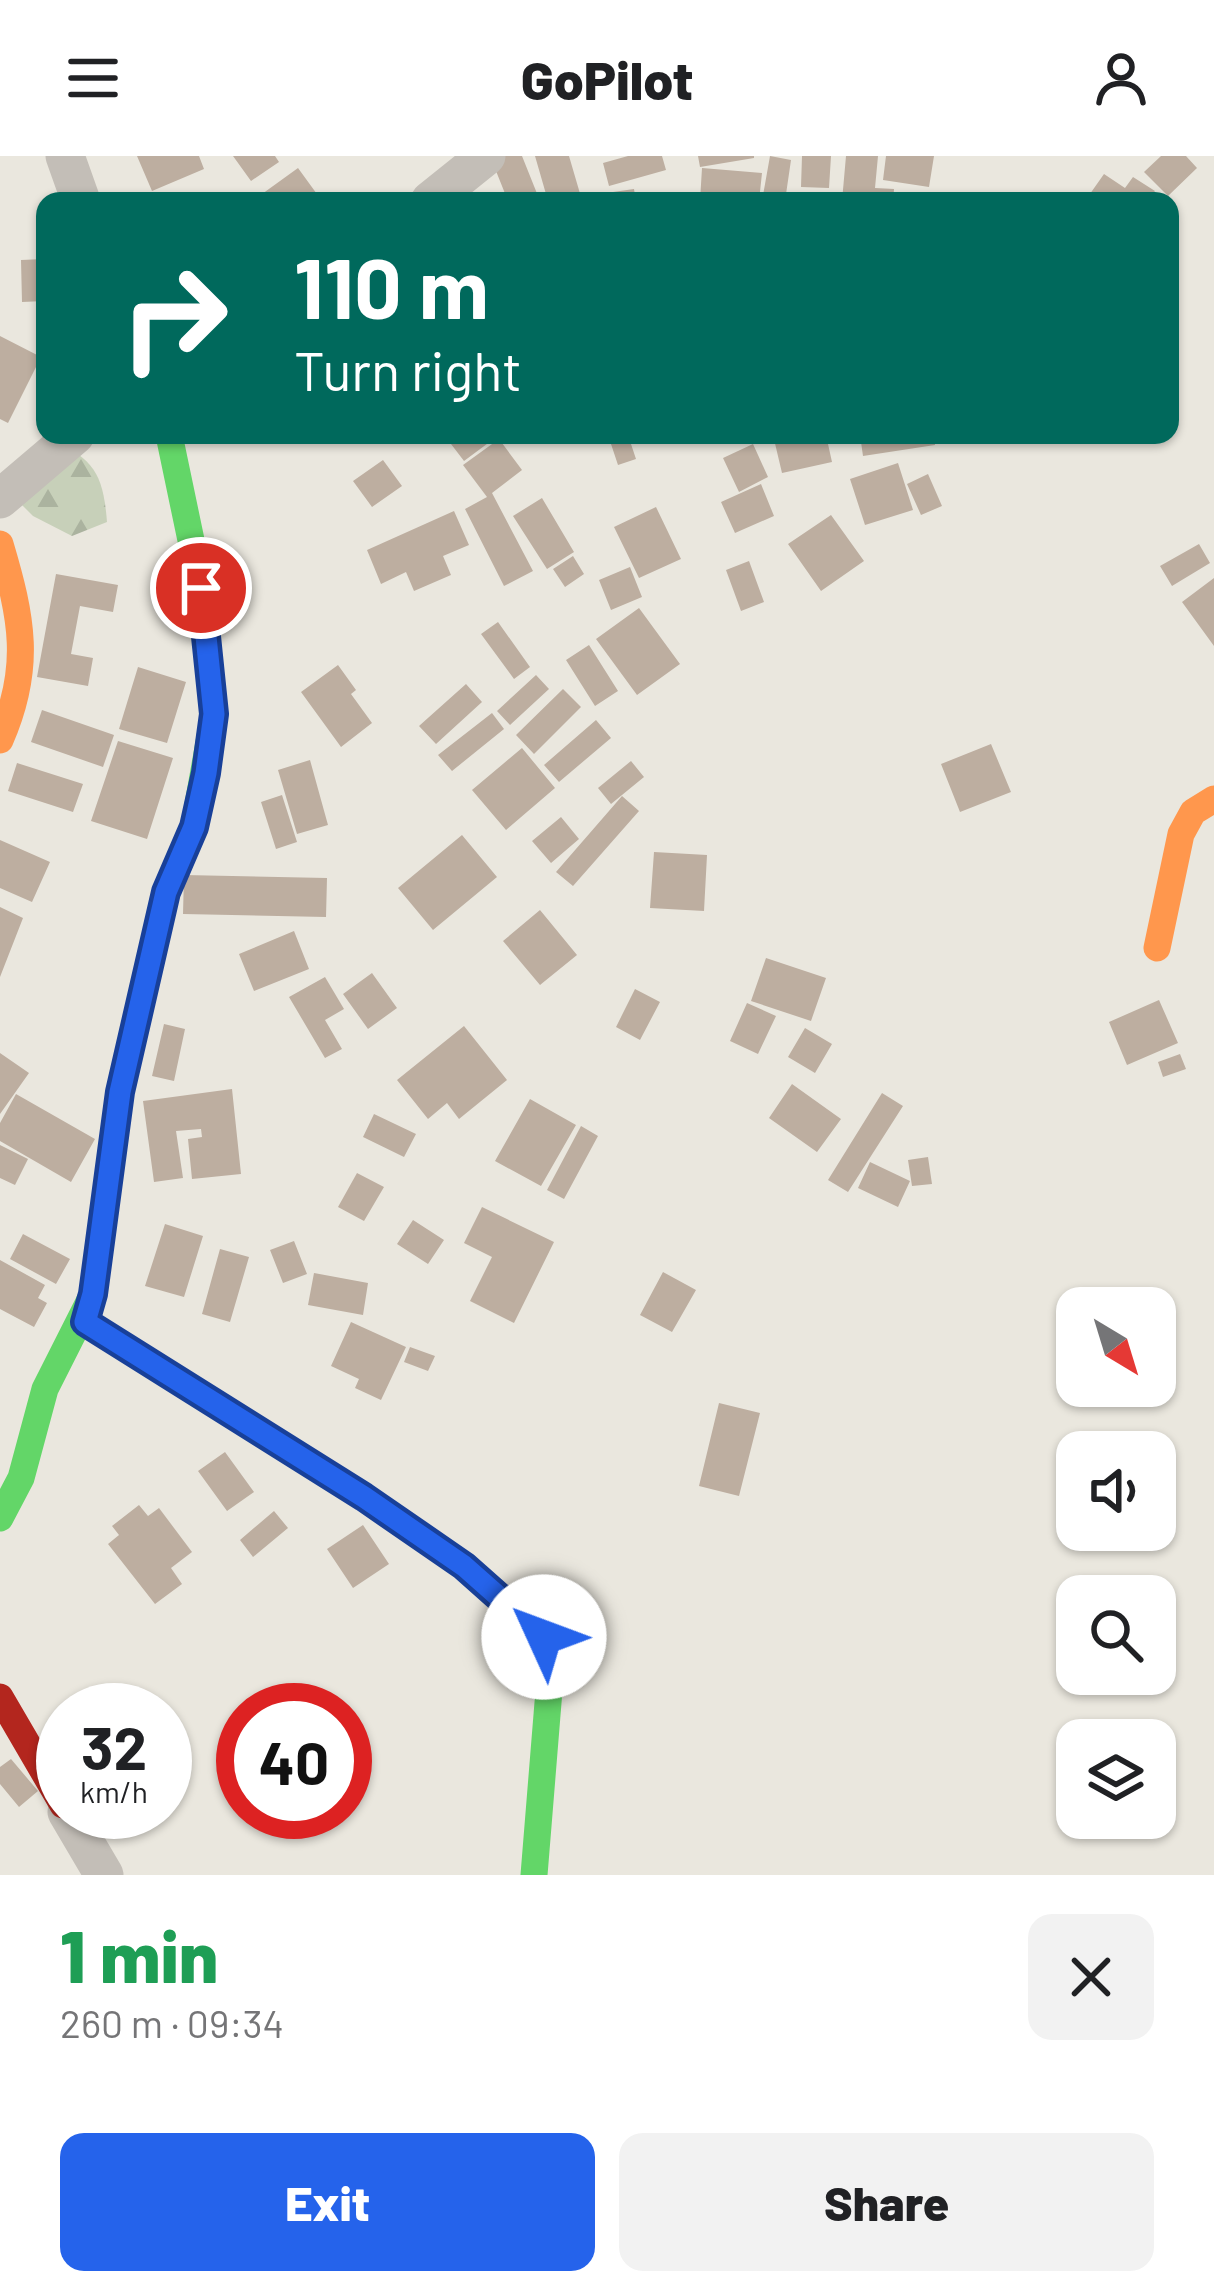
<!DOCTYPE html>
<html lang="en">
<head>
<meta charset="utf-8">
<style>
	body { margin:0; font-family:Barlow,sans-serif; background:#f2f2f2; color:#202124; height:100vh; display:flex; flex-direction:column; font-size:45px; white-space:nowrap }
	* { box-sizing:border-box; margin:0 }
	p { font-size:39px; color:#757577 }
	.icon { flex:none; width:66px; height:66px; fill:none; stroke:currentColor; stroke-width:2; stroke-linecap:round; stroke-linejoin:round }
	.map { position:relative; height:1719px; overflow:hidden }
	.details { display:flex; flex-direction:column; background:#fff; flex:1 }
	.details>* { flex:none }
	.top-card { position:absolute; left:36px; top:36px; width:1143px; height:252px; border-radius:24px; box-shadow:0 3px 9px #0004; background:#00695c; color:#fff; overflow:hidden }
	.needle { width:78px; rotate:142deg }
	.buttons { position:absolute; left:1056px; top:1131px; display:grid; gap:24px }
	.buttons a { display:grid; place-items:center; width:120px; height:120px; border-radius:24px; background:#fff; box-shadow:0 3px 9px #0004; font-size:60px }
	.speed { position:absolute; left:36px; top:1527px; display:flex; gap:24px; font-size:60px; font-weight:700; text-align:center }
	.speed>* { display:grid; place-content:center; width:156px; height:156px; border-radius:50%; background:#fff; box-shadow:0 3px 9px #0004; line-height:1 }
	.speed small { font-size:30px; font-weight:400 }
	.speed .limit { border:18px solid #d22; background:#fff; color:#111 }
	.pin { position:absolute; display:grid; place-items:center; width:102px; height:102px; color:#fff; margin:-51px; border:6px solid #fff; border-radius:50%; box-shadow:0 3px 12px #0007 }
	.me { position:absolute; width:132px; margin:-66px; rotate:313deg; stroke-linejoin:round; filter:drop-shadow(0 0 9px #0008) }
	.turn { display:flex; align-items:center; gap:42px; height:252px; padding:0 60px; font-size:54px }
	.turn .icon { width:156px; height:156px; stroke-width:2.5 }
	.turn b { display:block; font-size:84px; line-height:102px }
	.round { display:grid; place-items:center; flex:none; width:126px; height:126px; border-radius:24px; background:#f2f2f2 }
	.summary { display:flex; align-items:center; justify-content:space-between; height:204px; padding:0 60px }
	h1 { font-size:72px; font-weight:800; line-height:90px; color:#1e9e55 }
	.button { display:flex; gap:24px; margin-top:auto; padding:24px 60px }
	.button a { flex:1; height:138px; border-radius:24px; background:#2563eb; color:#fff; font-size:48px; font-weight:800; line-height:138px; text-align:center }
	.button a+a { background:#f2f2f2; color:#202124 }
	header { display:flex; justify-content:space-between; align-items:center; height:156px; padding:0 60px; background:#fff; font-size:54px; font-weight:800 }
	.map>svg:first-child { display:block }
	.forest { fill:url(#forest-firs) }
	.building { fill:#bdaea0 }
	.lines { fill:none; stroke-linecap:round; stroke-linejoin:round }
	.street { stroke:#c3beb7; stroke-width:39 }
	.fast { stroke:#63d668; stroke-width:27 }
	.slow { stroke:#ff974d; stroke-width:27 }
	.jam { stroke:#b3261e; stroke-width:27 }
	.route-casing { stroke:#184099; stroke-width:30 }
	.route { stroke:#2563eb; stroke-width:21 }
</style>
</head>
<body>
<header><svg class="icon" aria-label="menu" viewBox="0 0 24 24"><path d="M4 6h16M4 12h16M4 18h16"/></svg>GoPilot<svg class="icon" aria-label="person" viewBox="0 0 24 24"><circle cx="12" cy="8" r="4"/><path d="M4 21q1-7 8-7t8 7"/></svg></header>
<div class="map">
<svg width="1214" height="1719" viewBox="0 0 1214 1719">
	<defs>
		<pattern id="forest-firs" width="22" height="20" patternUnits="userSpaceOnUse" patternTransform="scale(3)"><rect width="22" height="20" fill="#c7d0b9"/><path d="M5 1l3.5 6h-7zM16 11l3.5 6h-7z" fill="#abb39f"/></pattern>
	</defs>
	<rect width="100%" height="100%" fill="#eae7de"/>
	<path class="forest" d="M47,280C92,303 103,314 107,366L72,380L33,360L10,337Z"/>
	<path class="building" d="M137,0H199L204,13L152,35Z
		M233,0H275L279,6L251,25Z
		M490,0H522L540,45H508Z
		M535,0H569L581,41L548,45Z
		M628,0H662L666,14L609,30L603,7Z
		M698,0H754V2L700,11Z
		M770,0L791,4L785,45H762Z
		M802,0H831L829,32L801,31Z
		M846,0H878L875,32L894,33L893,45H842Z
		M886,0H934L929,31L883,24Z
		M1161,0H1186L1197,12L1168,40L1144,16Z
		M298,12L322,45H267L262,38Z
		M702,12L762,17L759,45H700Z
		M1104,18L1125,32L1133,21L1155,35L1148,45H1085Z
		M634,33L636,45H586L585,40Z
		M45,103V145L22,146L21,104Z
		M0,180L41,201L8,267L0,263Z
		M463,279H499L464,305L451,288Z
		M608,279H628L636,303L618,309Z
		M773,279H826L832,306L782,317Z
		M860,279H934L935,289L863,300Z
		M499,283L522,314L492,337L533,415L504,430L465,353L487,341L463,309Z
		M753,288L768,321L739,336L723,302Z
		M383,304L402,330L372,351L353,325Z
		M898,307L913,354L865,369L850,323Z
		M928,318L942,350L921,359L907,328Z
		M761,328L774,360L735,377L721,346Z
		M542,342L574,396L547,413L513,360Z
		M656,351L681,403L639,422L614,371Z
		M454,355L469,389L443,400L451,419L414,435L406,416L381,428L367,394Z
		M831,359L864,405L821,435L788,388Z
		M1199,388L1210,407L1172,430L1160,410Z
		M573,400L584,418L565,431L553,413Z
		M749,405L764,446L741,455L726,414Z
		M630,411L642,441L611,454L599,424Z
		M56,418L118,429L113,456L80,450L71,498L93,502L88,530L37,521Z
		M1214,422V490L1182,446Z
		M639,452L680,508L637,539L596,483Z
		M498,466L530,511L514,523L481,478Z
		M589,489L618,535L595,550L566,504Z
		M338,509L356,534L351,538L372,567L341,591L301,536Z
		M138,511L186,526L167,587L119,573Z
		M536,519L549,533L510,569L497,555Z
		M466,528L482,546L436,588L419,570Z
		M563,533L581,551L534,598L516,579Z
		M42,554L114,579L103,611L31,586Z
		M492,557L504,573L452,615L438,599Z
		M596,564L611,582L559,626L544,609Z
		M118,585L173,602L147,683L91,665Z
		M991,588L1011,636L960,656L941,608Z
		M522,592L555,632L506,674L472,634Z
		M310,604L328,669L297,678L278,614Z
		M631,605L644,621L611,648L598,632Z
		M17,607L83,628L73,656L8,635Z
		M282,639L297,686L276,693L261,646Z
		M622,640L639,655L573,730L556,716Z
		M561,661L579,683L551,707L532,685Z
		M462,679L497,721L433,774L398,732Z
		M0,684L50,706L32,746L0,732Z
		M654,696L707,699L704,755L650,752Z
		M184,719L327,722L326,761L183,758Z
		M0,751L23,762L0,821Z
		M540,754L577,799L540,829L503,785Z
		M294,775L309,813L254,835L239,798Z
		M766,802L826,822L811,865L751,845Z
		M372,817L397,852L368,873L343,838Z
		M325,821L344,853L325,864L342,893L325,902L289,841Z
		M635,833L660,846L640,884L616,871Z
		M1159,844L1178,887L1127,909L1109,866Z
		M747,847L776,860L758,898L730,885Z
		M164,868L185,873L174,925L152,920Z
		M464,870L507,924L459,963L447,947L428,963L397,924Z
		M805,872L832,888L815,917L788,901Z
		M0,897L29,917L0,958Z
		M1180,898L1186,913L1163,921L1158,906Z
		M792,928L841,963L817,996L769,962Z
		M232,933L241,1018L192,1023L188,983L202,981L201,973L176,975L183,1022L154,1026L143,945Z
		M882,937L903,950L848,1036L828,1024Z
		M16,938L95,983L71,1026L0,985V967Z
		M530,943L576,969L541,1030L495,1005Z
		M374,958L416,978L404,1001L363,981Z
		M581,970L598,980L564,1043L547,1034Z
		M0,989L28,1003L15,1029L0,1022Z
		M928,1001L932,1028L912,1030L908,1004Z
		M870,1006L910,1025L898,1051L858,1032Z
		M357,1017L384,1031L364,1065L338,1051Z
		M482,1051L554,1086L514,1167L470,1145L492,1101L464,1087Z
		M413,1064L444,1084L428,1108L397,1088Z
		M165,1068L203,1080L184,1141L145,1130Z
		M23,1078L70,1103L56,1128L10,1103Z
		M294,1085L307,1118L283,1127L270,1094Z
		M220,1093L249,1101L230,1166L202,1158Z
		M0,1104L45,1129L38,1142L47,1147L34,1171L0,1153Z
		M663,1116L696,1134L672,1176L640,1159Z
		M314,1117L368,1127L363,1159L308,1149Z
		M351,1166L406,1191L381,1244L355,1232L359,1223L331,1210Z
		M410,1191L435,1200L428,1215L404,1206Z
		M719,1247L760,1257L739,1340L699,1330Z
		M225,1296L254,1336L227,1355L198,1315Z
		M139,1349L148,1360L159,1352L192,1396L171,1412L182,1428L155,1448L108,1388L119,1379L112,1370Z
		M274,1355L288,1372L253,1401L240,1384Z
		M363,1369L389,1408L353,1432L327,1393Z
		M11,1603L38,1635L19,1651L0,1628V1611Z"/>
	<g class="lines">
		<path class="street" d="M65,0L81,45
			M430,45L486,0
			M0,343L75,279
			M67,1656L104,1719"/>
		<path class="fast" d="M0,1362L21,1322L45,1233L93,1138L120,936L166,736L194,671L214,558L201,432L169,279
			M470,1415L543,1481L550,1522L534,1719"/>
		<path class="slow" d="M0,388C22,462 32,511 0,584
			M1157,792L1181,678L1193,656L1214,643"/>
		<path class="jam" d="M85,1166L364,1341L470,1415
			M0,1541L63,1649"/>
	</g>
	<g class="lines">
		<g class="route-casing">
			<path id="route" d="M201,432L214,558L206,617L194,671L166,736L120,936L93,1138L85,1166L364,1341L464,1410L544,1481"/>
		</g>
		<use href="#route" class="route"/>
	</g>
</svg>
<div class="buttons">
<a><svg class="needle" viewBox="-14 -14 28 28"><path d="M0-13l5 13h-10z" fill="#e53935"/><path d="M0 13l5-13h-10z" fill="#757577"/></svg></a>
<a><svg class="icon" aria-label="sound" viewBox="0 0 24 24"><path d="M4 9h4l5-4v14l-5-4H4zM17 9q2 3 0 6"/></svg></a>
<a><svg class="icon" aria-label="search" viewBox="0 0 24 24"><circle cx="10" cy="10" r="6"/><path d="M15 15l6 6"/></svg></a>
<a><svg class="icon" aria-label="layers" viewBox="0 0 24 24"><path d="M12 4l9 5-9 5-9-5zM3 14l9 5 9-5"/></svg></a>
</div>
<div class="speed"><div>32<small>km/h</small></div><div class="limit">40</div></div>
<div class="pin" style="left:201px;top:432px;background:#d93025"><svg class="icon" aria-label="arrive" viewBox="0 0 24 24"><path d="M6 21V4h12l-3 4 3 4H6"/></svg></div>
<svg class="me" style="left:544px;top:1481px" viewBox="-20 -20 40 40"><circle r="19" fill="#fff"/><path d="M0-13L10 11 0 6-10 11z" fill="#2563eb"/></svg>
<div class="top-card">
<div class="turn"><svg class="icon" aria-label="right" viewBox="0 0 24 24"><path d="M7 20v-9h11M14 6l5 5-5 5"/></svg><div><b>110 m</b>Turn right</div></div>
</div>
</div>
<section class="details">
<div class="summary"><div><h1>1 min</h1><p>260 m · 09:34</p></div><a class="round"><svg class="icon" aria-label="close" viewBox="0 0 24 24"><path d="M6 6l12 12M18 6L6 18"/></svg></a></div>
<div class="button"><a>Exit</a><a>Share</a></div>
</section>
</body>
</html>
